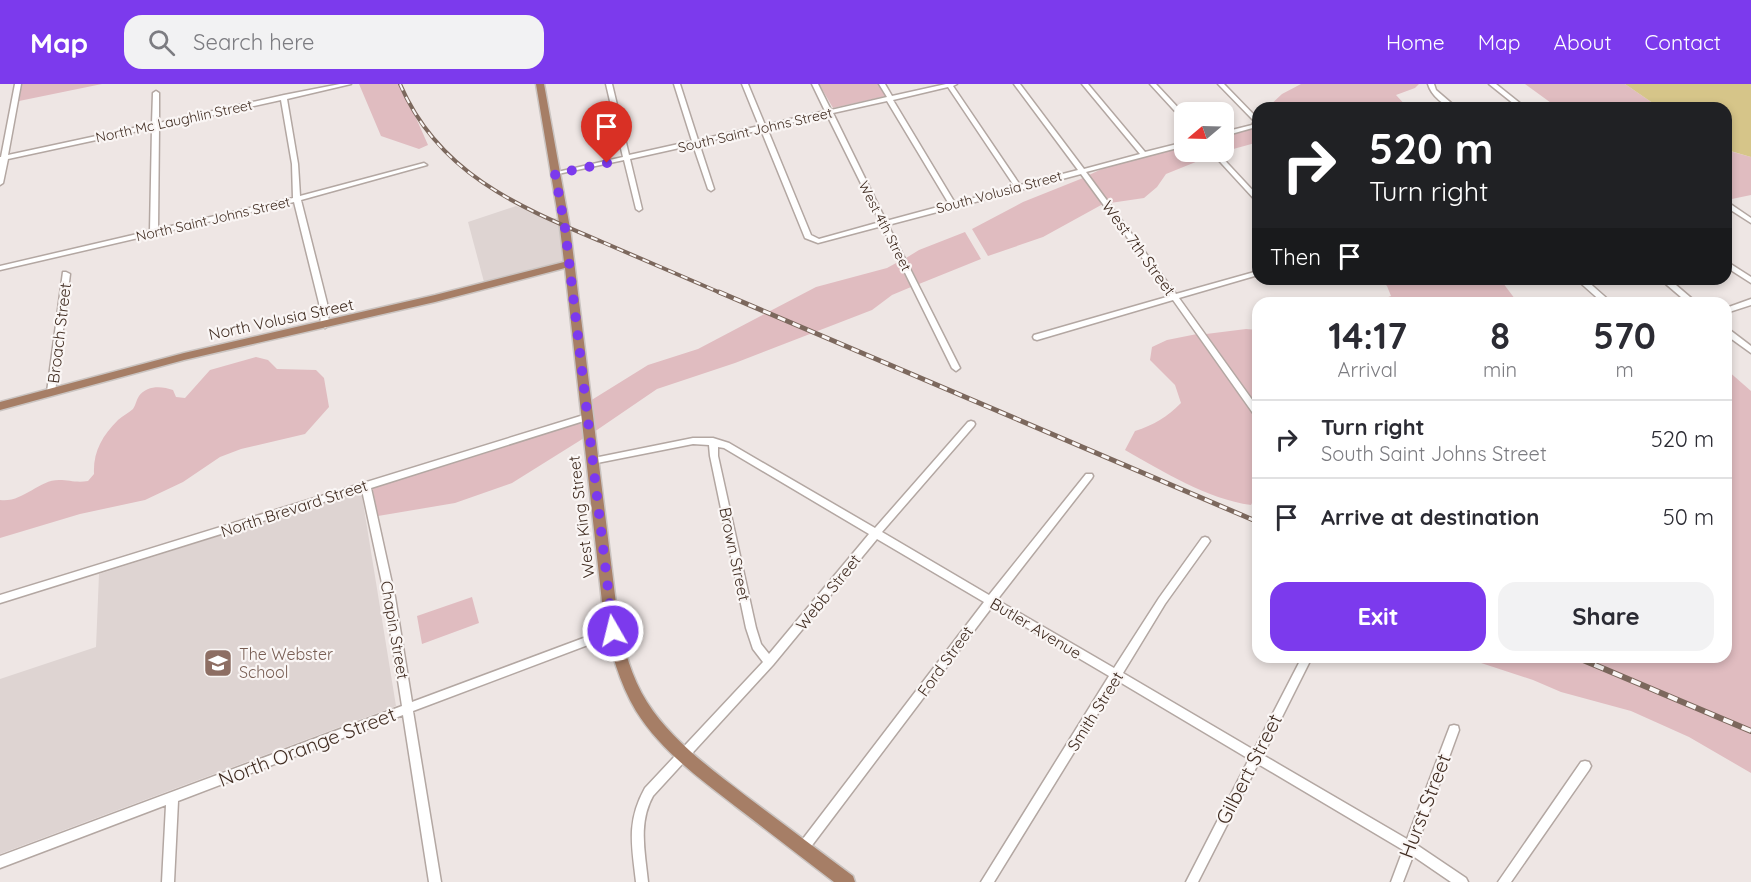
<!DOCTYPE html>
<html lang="en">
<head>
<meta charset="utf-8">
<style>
	body { margin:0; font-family:Quicksand,sans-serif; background:#f2f2f3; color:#2b2b33; height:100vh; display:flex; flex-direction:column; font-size:22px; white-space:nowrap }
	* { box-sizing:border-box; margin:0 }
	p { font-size:20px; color:#7c7c81 }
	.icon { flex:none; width:33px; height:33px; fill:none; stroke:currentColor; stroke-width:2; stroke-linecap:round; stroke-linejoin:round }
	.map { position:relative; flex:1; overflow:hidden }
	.panel { position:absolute; left:1252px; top:213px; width:480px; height:366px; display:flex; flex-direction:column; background:#fff; border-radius:18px; box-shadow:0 3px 9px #0003 }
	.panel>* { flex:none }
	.top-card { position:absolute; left:1252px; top:18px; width:480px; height:183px; border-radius:18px; box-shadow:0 3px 9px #0003; background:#202124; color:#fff; overflow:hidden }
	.needle { width:39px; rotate:251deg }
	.fabs { position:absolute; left:1174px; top:18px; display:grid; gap:12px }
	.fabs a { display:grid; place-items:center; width:60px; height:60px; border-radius:12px; background:#fff; box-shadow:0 3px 9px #0003; font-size:30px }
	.pin { position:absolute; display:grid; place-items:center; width:51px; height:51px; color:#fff; margin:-62px -26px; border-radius:50% 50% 50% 0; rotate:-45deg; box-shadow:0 0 6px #0007 }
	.pin .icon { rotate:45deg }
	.me { position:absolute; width:66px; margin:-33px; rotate:352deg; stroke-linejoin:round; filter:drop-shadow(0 0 4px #0008) }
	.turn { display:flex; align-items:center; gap:21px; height:126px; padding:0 18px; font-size:27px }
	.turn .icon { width:78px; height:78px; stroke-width:2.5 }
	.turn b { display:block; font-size:42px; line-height:51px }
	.then { display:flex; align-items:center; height:57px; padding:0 18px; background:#0003; gap:12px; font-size:22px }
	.eta { display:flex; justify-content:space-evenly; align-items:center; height:102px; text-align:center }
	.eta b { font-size:36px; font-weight:700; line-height:42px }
	.action { display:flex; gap:12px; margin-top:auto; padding:12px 18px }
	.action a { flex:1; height:69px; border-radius:18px; background:#7c3aed; color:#fff; font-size:24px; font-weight:700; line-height:69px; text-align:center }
	.action a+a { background:#f2f2f3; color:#2b2b33 }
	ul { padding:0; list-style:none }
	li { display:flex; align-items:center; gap:18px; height:78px; padding:0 18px; border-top:2px solid #e1e1e2 }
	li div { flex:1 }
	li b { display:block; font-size:22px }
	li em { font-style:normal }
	header { display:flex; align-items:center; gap:36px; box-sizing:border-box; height:84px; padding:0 30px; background:#7c3aed; color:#fff }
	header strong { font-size:28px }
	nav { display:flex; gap:33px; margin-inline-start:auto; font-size:21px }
	.search { width:420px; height:54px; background:#f2f2f3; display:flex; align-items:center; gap:15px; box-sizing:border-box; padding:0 21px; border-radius:18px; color:#7c7c81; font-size:22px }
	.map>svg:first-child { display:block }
	.built { fill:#ded4d2 }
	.green { fill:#e0bcc0 }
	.water { fill:#d6c589 }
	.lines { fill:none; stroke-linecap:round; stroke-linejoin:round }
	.minor-casing { stroke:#b3a7a2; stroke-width:3 }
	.major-casing { stroke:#cac4c1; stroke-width:3 }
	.minor { fill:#fff; fill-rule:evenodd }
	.major { fill:#a67e66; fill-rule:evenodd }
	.rail-far2-casing { stroke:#7c685d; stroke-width:4 }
	.rail-far1-casing { stroke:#7c685d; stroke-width:5 }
	.rail-casing { stroke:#7c685d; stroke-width:6 }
	.rail-far2 { stroke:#faf6f5; stroke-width:2; stroke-dasharray:7; stroke-linecap:butt }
	.rail-far1 { stroke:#faf6f5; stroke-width:3; stroke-dasharray:8; stroke-linecap:butt }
	.rail { stroke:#faf6f5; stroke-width:4; stroke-dasharray:10; stroke-linecap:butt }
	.route { stroke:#7c3aed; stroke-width:10; stroke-dasharray:0 18 }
	.labels { text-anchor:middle; stroke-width:4.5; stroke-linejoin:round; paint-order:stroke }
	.far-street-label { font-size:14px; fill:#412d22; stroke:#faf6f5 }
	.street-label { font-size:16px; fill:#412d22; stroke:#faf6f5 }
	.education-label { font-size:16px; fill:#785e54; stroke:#faf6f5; text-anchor:start }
	.near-street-label { font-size:20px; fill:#412d22; stroke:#faf6f5 }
</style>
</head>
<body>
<header>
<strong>Map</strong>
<div class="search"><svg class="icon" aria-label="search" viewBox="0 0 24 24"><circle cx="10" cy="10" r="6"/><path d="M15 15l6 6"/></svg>Search here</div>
<nav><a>Home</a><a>Map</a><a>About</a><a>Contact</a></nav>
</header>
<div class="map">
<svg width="1751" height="798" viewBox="0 0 1751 798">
	<rect width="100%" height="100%" fill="#eee6e4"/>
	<path class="built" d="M516,122L548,134H559L564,177L484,198L468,138Z
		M352,410L362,412L396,622L0,770V595L96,563L99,490Z"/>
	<path class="green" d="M22,0H102L19,17Z
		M359,0H401L428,61L419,65L381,52Z
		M819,0H878L886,12L833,24Z
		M1301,0H1419L1415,4L1396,11L1408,24H1267L1282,10Z
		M1525,0H1625L1660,24H1558Z
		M1258,42V63L1255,59L1219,69L1218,68H1224V53Z
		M1185,62V68H1210L1213,71L1166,90L1157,103L1144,114L1110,119L1089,91L1108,82Z
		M1726,66L1751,73V111L1727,116Z
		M1083,94L1103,120L1043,153L988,172L972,145L1023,118Z
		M965,148L981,175L919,200L906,174L919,166Z
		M898,178L911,203L892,211L872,226L735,279L657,305L594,348L590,317L648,281L698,265L816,203L887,184Z
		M1380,195H1500L1518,219H1372L1391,212L1387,202Z
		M1246,245L1258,246V323L1206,250Z
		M1197,250L1258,337V408L1251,421C1207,415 1164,388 1125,366L1135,347C1154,341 1167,333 1181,319L1175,301L1150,276L1152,263L1167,256Z
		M256,273L268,276L277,285L316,286L324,294L329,323L305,350L241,365L220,373L183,398L145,416L80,430L0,454V416C23,419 38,396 59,396C70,396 76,399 88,397L94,390C93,368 102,352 118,336C122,332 129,329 133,325C136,321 136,316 139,312C147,301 162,302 173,306L176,313L185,314L210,286Z
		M1727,286L1751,307V689L1689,653L1631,627L1561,608L1533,596L1475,577L1471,573H1726Z
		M582,338L584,354L512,399L455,419L378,432L372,403Z
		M472,513L479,539L422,560L417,532Z"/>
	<path class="water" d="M1625,0H1751V73L1727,66L1726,24H1660Z"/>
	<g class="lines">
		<g class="minor-casing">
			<path id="minor" d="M15,0H21L8,71L152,40L153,9L156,7L159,9V39L284,11L340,0H351L287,15L298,80L300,112L424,79L427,81L301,116L327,219L329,241L325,244L321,241L319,219L294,118L0,186V182L150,147L152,44L8,75L3,99L0,101V73H1ZM281,16L292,80L293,114L158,145L159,43Z
				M606,0H612L629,71L692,57L674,0H680L698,56L759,42L742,0H748L765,41L825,27L812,0H818L831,26L887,13L879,0H885L892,12L946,0H957L953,2L1020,101L1078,86L1014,0H1020L1084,85L1140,70L1082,0H1088L1145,68L1185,58V62L1086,88L1176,210L1258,187V191L1179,214L1258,324V333L1255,332L1173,216L1037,256L1034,255L1033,253L1034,251L1170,212L1081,90L888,141L960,284L956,287L952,284L882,142L818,159L805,154L761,46L699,59L714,105L711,107L708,105L693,61L630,75L642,125L639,127L636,125L624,76L553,91V89L623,73ZM948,3L1015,103L955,119L893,16ZM887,17L949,120L886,137L833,29ZM827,31L880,138L819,155L811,151L767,44Z
				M1150,0H1156L1185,31V37L1183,36Z
				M1218,0H1224L1258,35V40L1256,43L1224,52V48L1252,41L1254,37Z
				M1428,0H1434L1436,6L1457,24C1445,24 1431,11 1428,0Z
				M1489,0H1496L1526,24H1519Z
				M1211,68H1217L1258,112V118L1256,117Z
				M1726,117L1751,134V139L1726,123Z
				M1726,177L1751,193V199L1726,183Z
				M63,188H66L70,190L55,308L51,311L47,308Z
				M1576,195H1585L1612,219H1603Z
				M1660,195H1669L1697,219H1688Z
				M1751,215V221L1726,229V224Z
				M1726,243L1751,262V269L1726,251Z
				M587,330L591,333L590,335L371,404L395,513L412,618L613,543L617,544L618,547L617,550L413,627L441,798H429L403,631L178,717L174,798H162L166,721L0,784V772L402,622L385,513L362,406L0,519V511Z
				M971,337L974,338L975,340L974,342L882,448L989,511L1086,390H1092L1093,392L1092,394L997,516L1114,584L1159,514L1202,454L1205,453L1208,454L1210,457L1208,460L1165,520L1123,589L1254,666L1302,573H1312L1263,671L1407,755L1450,642L1454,641L1458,642L1459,646L1417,761L1466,794L1468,798H1451L1413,772L1403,798H1391L1403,766L1258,680L1198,798H1186L1249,675L1118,597L994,798H981L1109,592L992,523L807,768L803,770L799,768L797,764L799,760L984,518L877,455L773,581L653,712C638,739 645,768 648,798H636C632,762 626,738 645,704L763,578L753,565L746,544L710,372L709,361L693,360L592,380L589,379L588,377L589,375L693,354H713L729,359L875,444L968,338ZM718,363L724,364L869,450L769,570L761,560L756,544L718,372Z
				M1585,677L1589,678L1591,682L1589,686L1511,798H1498L1581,678Z"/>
		</g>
		<g class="major-casing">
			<path id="major" d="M536,0H544L570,144L618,536C624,564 631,593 647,618C672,657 710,684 746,712C782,739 817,765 853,792L855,798H834C801,773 768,747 735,722C699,694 661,667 636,627C619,599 611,567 604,536L565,184L435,218L184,276L0,326V318L184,269L435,211L564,178L560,144Z"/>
		</g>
		<use href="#minor" class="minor"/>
		<use href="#major" class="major"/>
		<g class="rail-far2-casing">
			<path id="rail-far2" d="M400,0C438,89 517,122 600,157C641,175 682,192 723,210"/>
		</g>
		<g class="rail-far1-casing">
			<path id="rail-far1" d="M719,208L1258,438"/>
		</g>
		<g class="rail-casing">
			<path id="rail" d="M1576,573L1751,647"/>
		</g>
		<use href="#rail-far2" class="rail-far2"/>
		<use href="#rail-far1" class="rail-far1"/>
		<use href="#rail" class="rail"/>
	</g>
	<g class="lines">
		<path class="route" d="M607,79L555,90L565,144L613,547"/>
	</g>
	<defs>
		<g id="school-square" transform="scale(1.5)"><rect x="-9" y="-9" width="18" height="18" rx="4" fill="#8d6e63" stroke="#faf6f5"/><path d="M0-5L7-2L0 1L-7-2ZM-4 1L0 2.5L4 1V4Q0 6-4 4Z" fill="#fff"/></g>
	</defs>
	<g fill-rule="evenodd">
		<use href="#school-square" x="218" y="579"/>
	</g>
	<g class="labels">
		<g class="far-street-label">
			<text transform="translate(174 37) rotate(-12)" y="5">North Mc Laughlin Street</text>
			<text transform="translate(755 46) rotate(-13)" y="5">South Saint Johns Street</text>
			<text transform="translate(999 108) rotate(-15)" y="5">South Volusia Street</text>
			<text transform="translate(213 135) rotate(-13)" y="5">North Saint Johns Street</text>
			<text transform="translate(885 142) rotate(63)" y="5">West 4th Street</text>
		</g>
		<g class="street-label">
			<text transform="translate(1139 164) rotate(54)" y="6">West 7th Street</text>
			<text transform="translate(281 235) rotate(-12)" y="6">North Volusia Street</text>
			<text transform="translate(59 249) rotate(-83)" y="6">Broach Street</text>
			<text transform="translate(294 424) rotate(-18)" y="6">North Brevard Street</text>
			<text transform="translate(581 433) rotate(-97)" y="6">West King Street</text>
			<text transform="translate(735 470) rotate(78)" y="6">Brown Street</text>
			<text transform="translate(828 508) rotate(-51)" y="6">Webb Street</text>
			<text transform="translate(1036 544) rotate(31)" y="6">Butler Avenue</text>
			<text transform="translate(395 546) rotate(80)" y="6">Chapin Street</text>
			<text transform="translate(945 577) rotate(-54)" y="6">Ford Street</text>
			<text transform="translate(1095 627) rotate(-58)" y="6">Smith Street</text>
		</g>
		<g class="education-label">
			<text x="239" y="576">The Webster<tspan x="239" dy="18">School</tspan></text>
		</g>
		<g class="near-street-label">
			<text transform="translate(307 663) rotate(-21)" y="7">North Orange Street</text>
			<text transform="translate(1249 685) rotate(-63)" y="7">Gilbert Street</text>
			<text transform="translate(1425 722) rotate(-69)" y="7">Hurst Street</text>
		</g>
	</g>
</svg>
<div class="fabs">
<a><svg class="needle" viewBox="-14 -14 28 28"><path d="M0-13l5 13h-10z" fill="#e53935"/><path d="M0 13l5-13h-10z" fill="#7c7c81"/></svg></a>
</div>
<div class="pin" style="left:607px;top:79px;background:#d93025"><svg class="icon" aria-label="arrive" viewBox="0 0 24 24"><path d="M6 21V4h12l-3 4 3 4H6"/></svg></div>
<svg class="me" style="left:613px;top:547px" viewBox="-20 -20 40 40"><circle r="17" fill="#7c3aed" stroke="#fff" stroke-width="3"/><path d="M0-11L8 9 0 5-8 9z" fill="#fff"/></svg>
<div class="top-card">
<div class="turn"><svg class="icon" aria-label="right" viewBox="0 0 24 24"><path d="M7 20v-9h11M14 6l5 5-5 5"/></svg><div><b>520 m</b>Turn right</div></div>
<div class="then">Then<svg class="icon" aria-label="arrive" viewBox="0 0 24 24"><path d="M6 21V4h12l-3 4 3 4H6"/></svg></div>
</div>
<section class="panel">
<div class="eta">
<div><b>14:17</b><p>Arrival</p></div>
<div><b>8</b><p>min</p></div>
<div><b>570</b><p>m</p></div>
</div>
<ul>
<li><svg class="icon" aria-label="right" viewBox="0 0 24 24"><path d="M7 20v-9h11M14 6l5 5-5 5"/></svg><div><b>Turn right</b><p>South Saint Johns Street</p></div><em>520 m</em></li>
<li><svg class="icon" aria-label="arrive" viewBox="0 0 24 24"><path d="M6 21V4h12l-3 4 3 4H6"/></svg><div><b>Arrive at destination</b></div><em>50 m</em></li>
</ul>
<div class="action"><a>Exit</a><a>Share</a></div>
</section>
</div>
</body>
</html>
